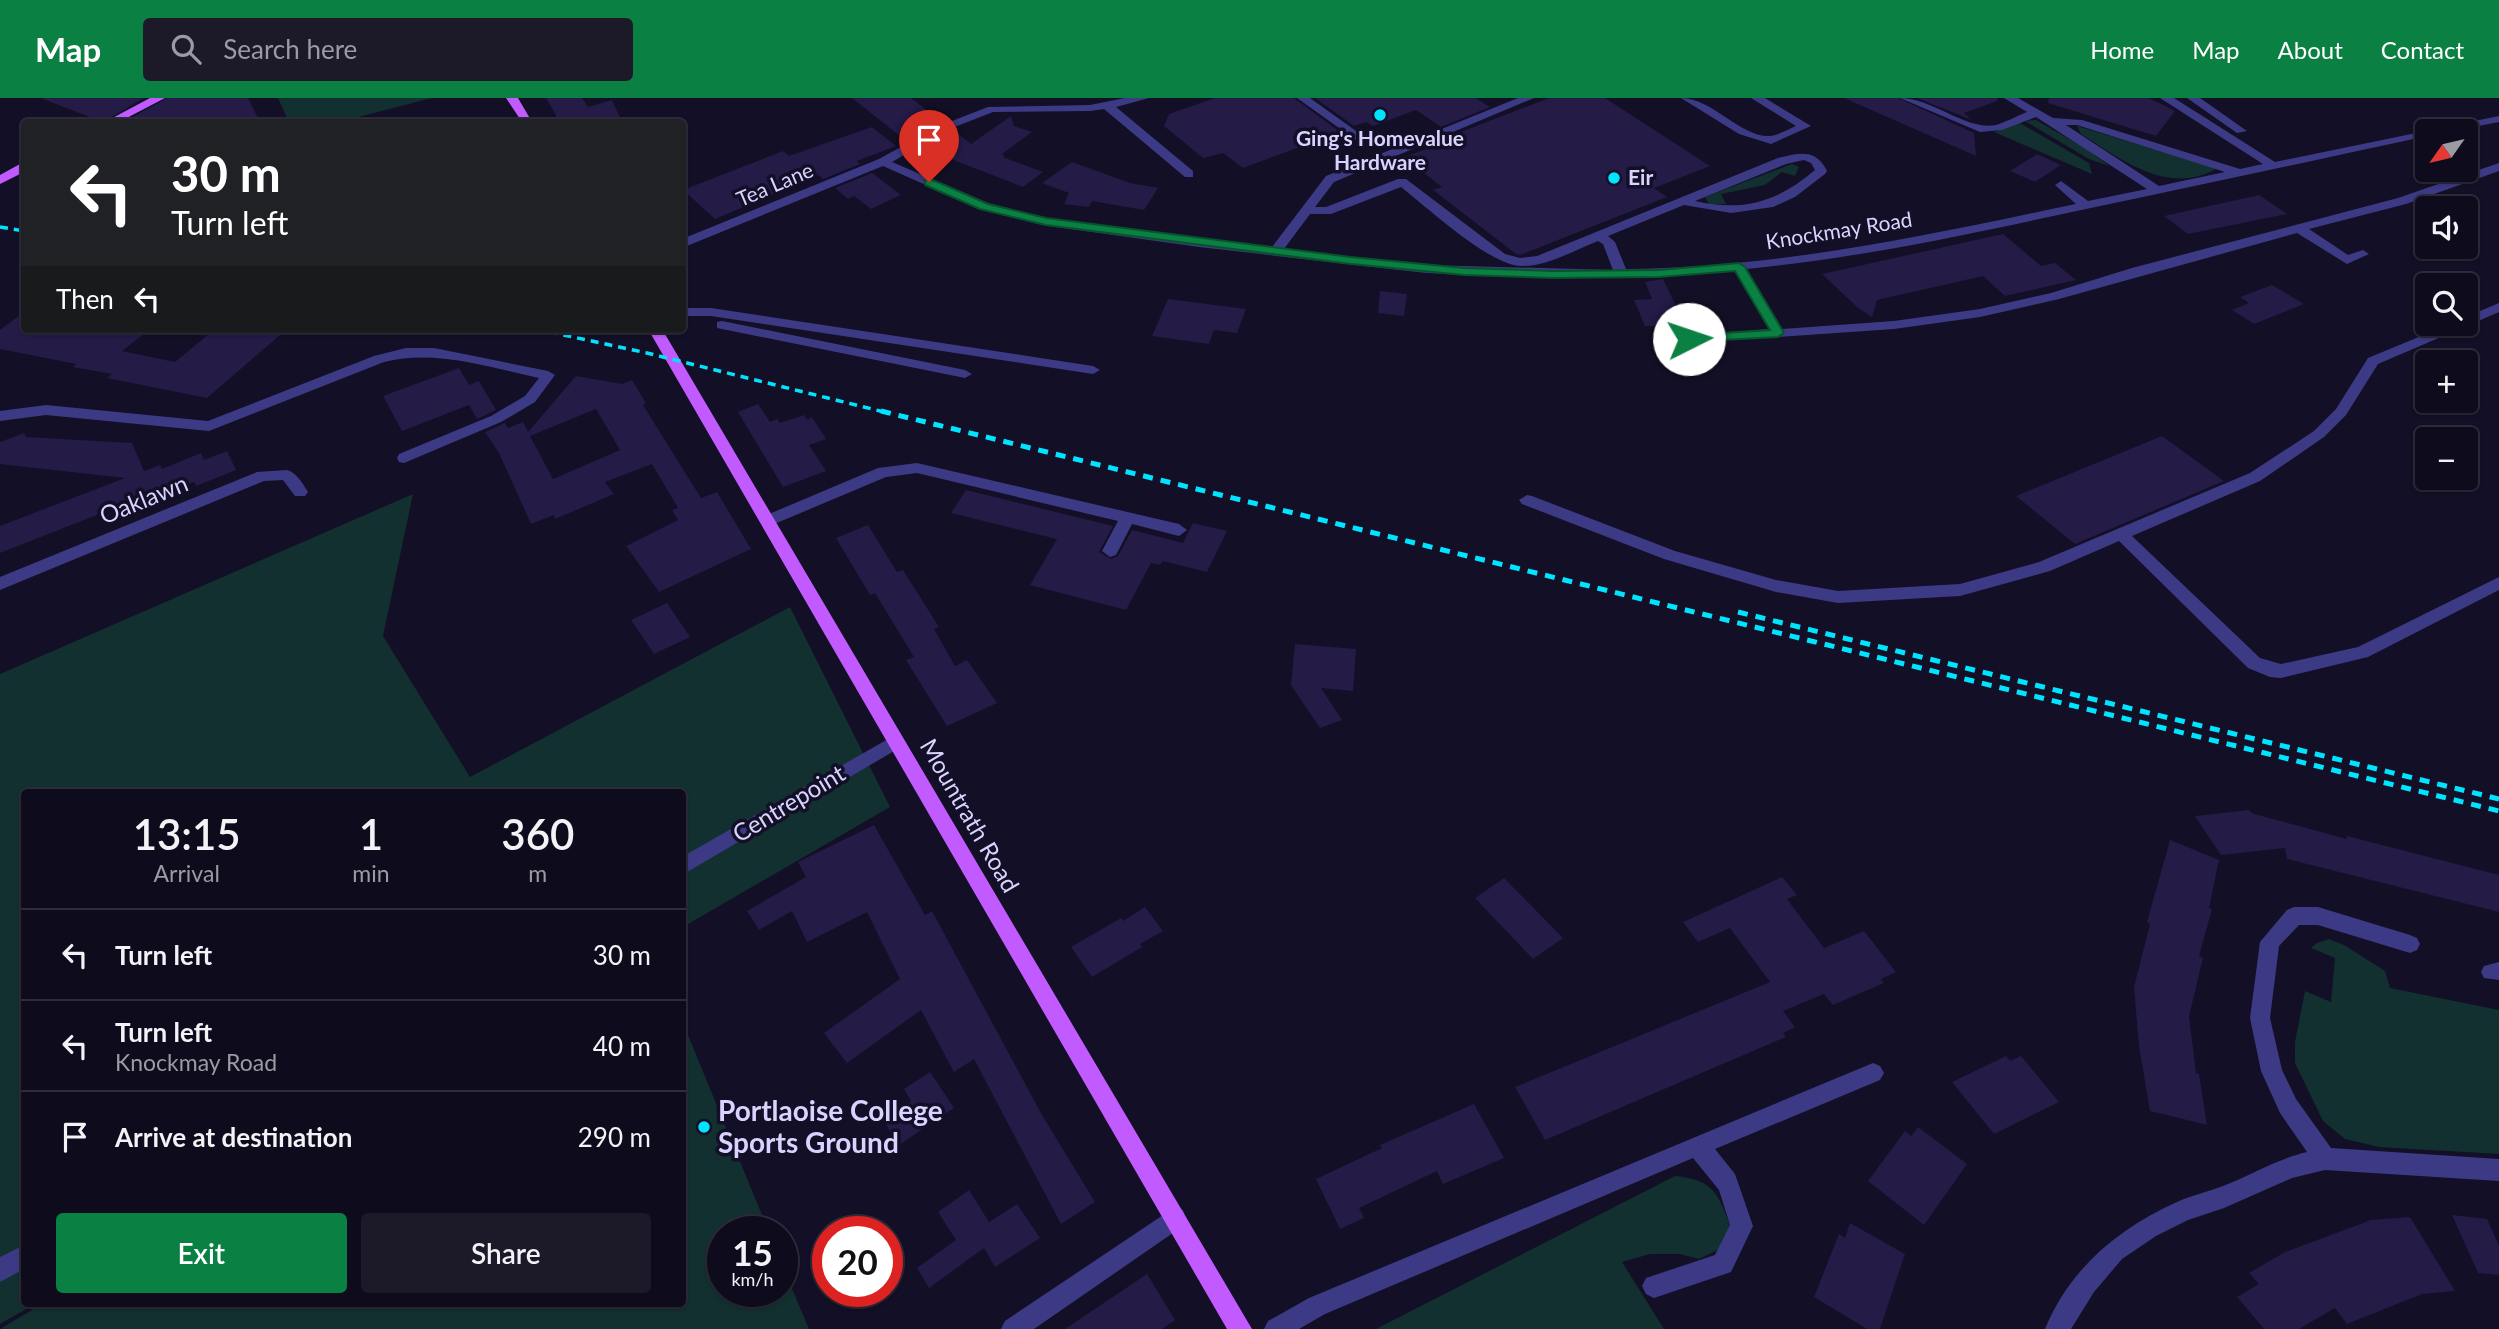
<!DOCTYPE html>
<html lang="en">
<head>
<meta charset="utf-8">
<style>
	body { margin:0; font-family:Lato,sans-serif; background:#1c1929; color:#f1f3f6; height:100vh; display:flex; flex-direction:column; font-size:26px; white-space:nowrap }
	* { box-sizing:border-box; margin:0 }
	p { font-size:23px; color:#9b9ba3 }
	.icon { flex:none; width:38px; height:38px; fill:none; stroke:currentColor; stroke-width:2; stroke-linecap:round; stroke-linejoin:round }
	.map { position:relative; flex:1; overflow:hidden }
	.details { position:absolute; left:21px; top:691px; width:665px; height:518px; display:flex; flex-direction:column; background:#0e0b1c; border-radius:7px; box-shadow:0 2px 5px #0004,0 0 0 2px #2e2b3b }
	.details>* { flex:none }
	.top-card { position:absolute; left:21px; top:21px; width:665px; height:214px; border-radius:7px; box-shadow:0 2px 5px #0004,0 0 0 2px #2e2b3b; background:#202124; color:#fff; overflow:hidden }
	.needle { width:46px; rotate:236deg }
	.fabs { position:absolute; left:2415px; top:21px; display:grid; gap:14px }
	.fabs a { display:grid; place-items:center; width:63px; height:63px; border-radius:7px; background:#0e0b1c; box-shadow:0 2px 5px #0004,0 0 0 2px #2e2b3b; font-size:35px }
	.speed { position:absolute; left:707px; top:1118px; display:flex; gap:14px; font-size:35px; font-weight:700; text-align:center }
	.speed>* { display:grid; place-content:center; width:91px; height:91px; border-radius:50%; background:#0e0b1c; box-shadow:0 2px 5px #0004,0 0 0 2px #2e2b3b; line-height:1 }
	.speed small { font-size:18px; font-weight:400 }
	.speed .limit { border:10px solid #d22; background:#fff; color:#111 }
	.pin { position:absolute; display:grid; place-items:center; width:60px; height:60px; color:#fff; margin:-72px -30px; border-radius:50% 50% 50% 0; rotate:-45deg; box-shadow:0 0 7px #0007 }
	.pin .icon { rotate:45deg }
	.me { position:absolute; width:77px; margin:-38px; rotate:86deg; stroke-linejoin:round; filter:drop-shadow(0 0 5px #0008) }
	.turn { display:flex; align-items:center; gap:24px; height:147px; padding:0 35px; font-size:32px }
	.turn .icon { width:91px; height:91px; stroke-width:2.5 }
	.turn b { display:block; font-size:49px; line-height:60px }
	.then { display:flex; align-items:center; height:66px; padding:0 35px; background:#0003; gap:14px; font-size:26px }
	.eta { display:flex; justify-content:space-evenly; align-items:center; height:119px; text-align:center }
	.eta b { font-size:42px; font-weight:600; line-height:49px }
	.cta { display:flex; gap:14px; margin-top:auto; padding:14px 35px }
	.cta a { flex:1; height:80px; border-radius:7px; background:#0b8043; color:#fff; font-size:28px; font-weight:600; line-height:80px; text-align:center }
	.cta a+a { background:#1c1929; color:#f1f3f6 }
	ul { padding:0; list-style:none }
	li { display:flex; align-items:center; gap:21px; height:91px; padding:0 35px; border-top:2px solid #2e2b3b }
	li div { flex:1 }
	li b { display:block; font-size:26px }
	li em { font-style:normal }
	header { display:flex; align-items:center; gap:42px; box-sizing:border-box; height:98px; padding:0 35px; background:#0b8043; color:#fff }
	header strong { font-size:33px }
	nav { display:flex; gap:38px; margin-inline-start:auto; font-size:24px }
	.search { width:490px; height:63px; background:#1c1929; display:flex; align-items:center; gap:18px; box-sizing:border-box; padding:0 24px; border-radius:7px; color:#9b9ba3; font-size:26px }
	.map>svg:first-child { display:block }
	.green { fill:#12302f }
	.building { fill:#241b47; fill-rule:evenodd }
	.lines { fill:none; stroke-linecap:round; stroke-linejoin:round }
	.minor { fill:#3d3a85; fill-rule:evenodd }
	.major { fill:#c25bff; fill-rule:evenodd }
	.rail-far1 { stroke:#00e5ff; stroke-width:3.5; stroke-dasharray:8 6; stroke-linecap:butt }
	.rail { stroke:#00e5ff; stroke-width:5; stroke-dasharray:10 8; stroke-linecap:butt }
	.route { fill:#0b8043; stroke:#07532c; stroke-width:2 }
	.poi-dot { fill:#00e5ff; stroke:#130f26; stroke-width:2.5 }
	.labels { text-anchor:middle; stroke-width:7; stroke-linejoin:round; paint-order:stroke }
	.far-poi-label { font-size:21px; font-weight:bold; fill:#d9d4ff; stroke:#130f26 }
	.far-street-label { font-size:21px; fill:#d9d4ff; stroke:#130f26 }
	.street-label { font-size:24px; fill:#d9d4ff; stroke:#130f26 }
	.near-poi-label { font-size:28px; font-weight:bold; fill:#d9d4ff; stroke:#130f26; text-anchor:start }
</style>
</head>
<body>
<header>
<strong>Map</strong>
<div class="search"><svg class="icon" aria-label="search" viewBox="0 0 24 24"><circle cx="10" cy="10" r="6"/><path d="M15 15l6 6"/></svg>Search here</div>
<nav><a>Home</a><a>Map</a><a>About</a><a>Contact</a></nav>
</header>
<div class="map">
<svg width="2499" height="1231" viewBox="0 0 2499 1231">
	<rect width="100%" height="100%" fill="#130f26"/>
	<path class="green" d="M278,0H432L339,24H289Z
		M2036,22L2085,50L2109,68L2089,61L2025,23Z
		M2018,24L2089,65L2092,76L1994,34Z
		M2077,28L2212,69L2216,71C2167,98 2121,61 2081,36Z
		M1792,66L1799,69L1795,78L1782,74L1765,87L1721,96L1726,106H1709L1705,99Z
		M413,396L383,538L470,679L790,509L890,709L683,829L682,695H24V1206H35L0,1226V576Z
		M2329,841L2344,847L2385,873L2390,890L2499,912V1056L2379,1049L2345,1041L2323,1023L2295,965V944L2305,893L2331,904L2335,860L2311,850L2317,845Z
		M683,925L769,1134H723V1194H782V1167L809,1231H0L42,1206H682Z
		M1675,1078C1714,1082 1718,1095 1731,1130L1722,1150L1699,1161L1680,1156H1650L1622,1164L1664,1231H1376Z"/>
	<path class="building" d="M144,0L103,24L43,1V0Z
		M167,0H248L260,24H124Z
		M546,0H582L588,9L612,2L622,24H555L556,17Z
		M852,0H911L940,22L900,38Z
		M1215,0H1294L1340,34L1243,70L1223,55L1203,60L1164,28L1169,16Z
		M1315,0H1476L1490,9L1441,29L1416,12L1373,28L1366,24L1354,28Z
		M1549,0H1605L1710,68L1654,90L1667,99L1520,157L1516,156L1433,92L1442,89L1404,59L1458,40L1453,37Z
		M1844,0H1898L1974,35L1976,58Z
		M1917,0H1997V3L1964,15L1972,22Z
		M2049,0H2149L2175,13L2156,38L2048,5Z
		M1011,18L1014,28L1032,34L1002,56L1005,58L1003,59L1043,74L1023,89L951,61L948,34L953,32L971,46Z
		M872,29L896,48L857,63L860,66L823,81L819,77L715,121L683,92L783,53L789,58Z
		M2037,56L2061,67L2035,84L2010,73Z
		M1072,64L1130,85L1158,90L1144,112L1092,103L1089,109L1064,106L1069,95L1042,85Z
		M872,75L901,97L871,111L854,98L848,101L835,90Z
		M2259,97L2287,116L2188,136L2164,118Z
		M2003,136L2041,168L2055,165L2076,182L2005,198L1983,178L1877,202L1872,219L1857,209L1822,176Z
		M1663,181L1689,235L1682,236V246L1695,247L1704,267L1680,268L1663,228H1645L1634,202L1652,201L1645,184Z
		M2272,187L2304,206L2254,226L2232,212L2249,205L2240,199Z
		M1380,193L1407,196L1404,218L1378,215Z
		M1168,201L1246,211L1237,235L1214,232L1209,246L1152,238Z
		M24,214V231H150L122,253L175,264L215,231H287L207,300L107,280L112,276L73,269L76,266L0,251V232Z
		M459,270L469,287L479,283L496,312L477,321L469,307L402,333L383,298Z
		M576,278L622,286L632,282L646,305L643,307L701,400L717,394L751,451L659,494L626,448L678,422L672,412L678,410L652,366L605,384L614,396L555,421L554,417L531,426L499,355L485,334L505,325L508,330L523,324L528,334ZM596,311L620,352L553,381L530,338Z
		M758,306L770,324L777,321L780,325L804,317L807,322L812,319L826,341L809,347L826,373L783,389L738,314Z
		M24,335L26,339L132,345L144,373L160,367L162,371L201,355L204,362L227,353L236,372L196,388L194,384L114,415L112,411L0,455V428L125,380L0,366V344Z
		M2162,338L2224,383L2075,446L2016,398Z
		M966,392L1113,428L1099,454L1111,461L1118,458L1132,432L1183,445L1193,425L1227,433L1207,474L1163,463L1160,467L1151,465L1126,512L1030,487L1057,441L951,415Z
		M868,427L897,474L903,472L939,529L934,531L955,568L967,562L997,605L947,628L906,562L914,559L875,495L870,497L836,440Z
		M667,505L690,539L654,556L631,522Z
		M1295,546L1356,551L1353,593L1321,590L1342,622L1320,630L1291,587Z
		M2249,712L2251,715L2347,741V738L2499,777V814L2287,761L2285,750L2221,757L2195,718Z
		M874,727L925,817L932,813L1042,1017L1095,1104L1061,1126L974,961L954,974L921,912L847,965L824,935L900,881L867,814L807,844L792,813L759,832L747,813L806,779L798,764Z
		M2170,742L2219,762L2209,810L2212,811L2199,858L2203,860L2189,918L2196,975L2199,976L2207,1027L2150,1013L2139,948L2134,889L2150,826L2147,824Z
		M1782,779L1797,797L1787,801L1824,850L1864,833L1896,874L1881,881L1884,885L1833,907L1824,896L1783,913L1795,929L1783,935L1786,939L1545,1042L1515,989L1770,884L1730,830L1698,844L1683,824Z
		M1504,780L1563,840L1533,861L1475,800Z
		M1145,809L1163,833L1140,846L1142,849L1092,879L1071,849L1121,820L1123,823Z
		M2006,958L2010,963L2021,958L2059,1004L1994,1036L1952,984Z
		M930,974L954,1010L899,1047L883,1022L911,1003L904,991Z
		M1474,1006L1504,1060L1443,1086L1437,1073L1359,1110L1364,1120L1340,1131L1316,1081L1382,1050L1380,1047Z
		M1918,1029L1967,1066L1924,1127L1868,1083L1905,1033L1911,1038Z
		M969,1092L989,1124L1017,1106L1040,1140L995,1169L984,1150L929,1190L917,1170L956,1142L938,1114Z
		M2452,1117L2487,1121L2499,1148V1177L2478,1175Z
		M2410,1119L2455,1193L2422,1196L2347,1226L2335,1210L2299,1231H2264L2237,1199L2259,1186L2249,1175L2285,1154L2371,1122Z
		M1850,1125L1905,1156L1880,1231H1867L1814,1199L1839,1136L1845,1140Z
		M1147,1176L1175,1222L1162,1231H1065Z"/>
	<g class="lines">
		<path class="minor" d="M1125,0H1149L1116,9L1193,73V79H1185L1104,11L1090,13L993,14L947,32L892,64L988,105L1046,120L1272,149L1326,78L1518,0H1534L1334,84L1315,109H1326L1398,81H1406L1505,156L1520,160L1537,158L1778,60C1799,55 1816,50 1827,73L1825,76L1795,99L1773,109L1731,115L1684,107L1608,138L1615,144L1626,171C1778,170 1928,137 2076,106L2055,87L2061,83L2088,103L2147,91L2036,19L2002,32L1980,34L1900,0C1932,0 1967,33 1996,27C2006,24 2017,18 2027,14L2004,0H2018L2053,20L2082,22L2240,71L2263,66L2160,0H2174L2275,64L2499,18V24L2453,33H2427V38C2312,63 2201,87 2086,111C1974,135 1861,160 1746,171L1782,231L1894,223L1980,211L2051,195L2132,170L2398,100L2499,65V73L2406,106L2309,131L2348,157L2363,152L2369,156L2347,166L2297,135L2059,201L1980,219L1894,231L1689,245L1684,244V238L1769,231L1734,172L1659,179L1552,180L1426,175L1199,149L1042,127L980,111L883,68L682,150V141L879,61L939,28L988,9L1090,7ZM2077,27L2225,74L2159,88L2066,27ZM1804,62L1811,65L1815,72C1777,104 1744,114 1695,103L1786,66ZM1401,89C1428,110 1489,167 1521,168C1547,169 1574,152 1598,143L1603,146L1613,172L1426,167L1284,151L1310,116H1331Z
			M1297,0H1310L1366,40L1356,42Z
			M1681,0C1713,0 1740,40 1771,38C1778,37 1789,31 1796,28L1751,0H1765L1811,28L1771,46L1739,36Z
			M2187,0H2200L2247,33L2237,35Z
			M2499,205V214L2378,266L2346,317L2324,339L2260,383L2132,438L2260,560L2281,566L2358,549L2499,479V492L2368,559L2281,580L2270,579L2248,570L2119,443L2050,473L1960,498L1838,505L1776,494L1664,461L1522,406L1519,402L1527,397L1532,398L1675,453L1776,482L1838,493L1960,486L2039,464L2250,375L2314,333L2336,311L2368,260L2450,226H2466V219Z
			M682,210H711L1093,268L1100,272L1093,276L711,218H682Z
			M722,223L965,272L972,276L965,280L717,230V224Z
			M406,250H434L548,273L555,277L535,304L501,324L404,365L399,364L397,360L399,356L491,318L525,298L539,280C488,269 435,251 384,264L209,333L46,317L0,323V313L46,307L208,323L374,258Z
			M917,365L1179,426L1187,432L1179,438L1132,426L1116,457L1110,459L1102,453L1118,423L917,375L886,379L772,427L767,428L759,423L762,419L878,370Z
			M287,372C296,374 303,386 308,394L305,398H295L283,382L264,383L0,492V479L257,374Z
			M895,637L901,639L904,644L901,649L682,777V759Z
			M2294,809H2318L2410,837L2417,840L2420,846L2417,852L2410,855L2318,827H2299L2279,848L2270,920L2282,972L2296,1001L2331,1050L2499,1061V1083L2325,1072L2292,1080L2224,1110L2188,1122L2156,1138L2122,1161L2094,1194L2071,1231H2045C2070,1170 2119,1130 2177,1104C2192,1097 2208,1094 2223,1088C2251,1077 2277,1061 2307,1054L2280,1015L2261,973L2250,920L2260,844L2287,812Z
			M2499,864V882L2484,880L2481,874L2484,868Z
			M1873,965L1880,968L1884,975L1880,982L1715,1051L1735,1076L1753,1128L1731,1174L1654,1200L1646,1196L1642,1188L1646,1180L1715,1157L1730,1127L1719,1092L1693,1060L1325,1216L1299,1231H1264L1268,1223L1309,1200Z
			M1175,1109L1183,1112L1186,1120L1183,1128L1034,1231H1001L1005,1223Z
			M24,1147V1171L0,1184V1159Z"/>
		<path class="major" d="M150,0H165L119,24H105Z
			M506,0H518L532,24H522Z
			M20,66H24V74L0,86V77Z
			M648,231H662L1252,1231H1227Z"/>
		<path class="rail-far1" d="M0,129L24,133
			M536,231L647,255L888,315"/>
		<path class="rail" d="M881,313L2499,713
			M1738,514L2499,701"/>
	</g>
	<path class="route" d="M925,82H933L988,106L1046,120L1351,159L1464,170L1552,173L1659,172L1739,165L1745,169L1784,235L1778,239L1685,244V238L1689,237L1770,232L1735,173L1659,179L1552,180L1464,177L1351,166L1046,127L980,111L925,87Z"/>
	<g class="poi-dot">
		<circle cx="1380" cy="17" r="7"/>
		<circle cx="1614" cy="80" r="7"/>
		<circle cx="704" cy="1029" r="7"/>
	</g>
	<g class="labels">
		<g class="far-poi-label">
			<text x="1380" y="48">Ging's Homevalue<tspan x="1380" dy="24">Hardware</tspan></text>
			<text x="1628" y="87" text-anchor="start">Eir</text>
		</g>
		<g class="far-street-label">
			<text transform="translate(775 87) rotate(-23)" y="7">Tea Lane</text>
			<text transform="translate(1839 133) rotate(-9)" y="7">Knockmay Road</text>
		</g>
		<g class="street-label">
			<text transform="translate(144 402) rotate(-22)" y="8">Oaklawn</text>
			<text transform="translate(789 706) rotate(-31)" y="8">Centrepoint</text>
			<text transform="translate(969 718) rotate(60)" y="8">Mountrath Road</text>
		</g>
		<g class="near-poi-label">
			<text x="718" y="1023">Portlaoise College<tspan x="718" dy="32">Sports Ground</tspan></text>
		</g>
	</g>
</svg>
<div class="fabs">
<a><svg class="needle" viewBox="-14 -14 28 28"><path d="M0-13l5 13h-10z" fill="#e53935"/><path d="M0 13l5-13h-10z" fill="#9b9ba3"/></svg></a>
<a><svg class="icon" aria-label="sound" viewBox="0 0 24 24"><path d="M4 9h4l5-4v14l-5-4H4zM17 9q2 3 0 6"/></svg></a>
<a><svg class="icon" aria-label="search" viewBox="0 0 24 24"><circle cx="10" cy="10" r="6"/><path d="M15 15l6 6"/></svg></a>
<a>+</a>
<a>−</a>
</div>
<div class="speed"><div>15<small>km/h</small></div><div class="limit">20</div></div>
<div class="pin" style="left:929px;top:84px;background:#d93025"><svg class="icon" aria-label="arrive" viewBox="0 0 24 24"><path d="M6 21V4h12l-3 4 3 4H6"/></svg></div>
<svg class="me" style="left:1689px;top:241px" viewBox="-20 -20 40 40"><circle r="19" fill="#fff"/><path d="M0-13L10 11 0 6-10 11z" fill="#0b8043"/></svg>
<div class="top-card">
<div class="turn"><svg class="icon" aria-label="left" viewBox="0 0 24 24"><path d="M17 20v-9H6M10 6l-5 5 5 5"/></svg><div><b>30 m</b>Turn left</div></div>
<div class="then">Then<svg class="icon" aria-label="left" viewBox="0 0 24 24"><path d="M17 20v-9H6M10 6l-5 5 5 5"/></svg></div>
</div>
<section class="details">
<div class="eta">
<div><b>13:15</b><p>Arrival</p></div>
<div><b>1</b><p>min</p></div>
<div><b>360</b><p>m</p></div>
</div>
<ul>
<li><svg class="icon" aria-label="left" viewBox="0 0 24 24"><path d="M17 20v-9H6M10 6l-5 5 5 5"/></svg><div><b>Turn left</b></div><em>30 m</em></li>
<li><svg class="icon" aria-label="left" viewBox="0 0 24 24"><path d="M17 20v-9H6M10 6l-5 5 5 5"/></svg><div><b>Turn left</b><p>Knockmay Road</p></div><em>40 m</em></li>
<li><svg class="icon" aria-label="arrive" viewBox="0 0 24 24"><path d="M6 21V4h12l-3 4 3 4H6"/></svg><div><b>Arrive at destination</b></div><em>290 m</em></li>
</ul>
<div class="cta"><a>Exit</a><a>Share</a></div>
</section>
</div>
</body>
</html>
